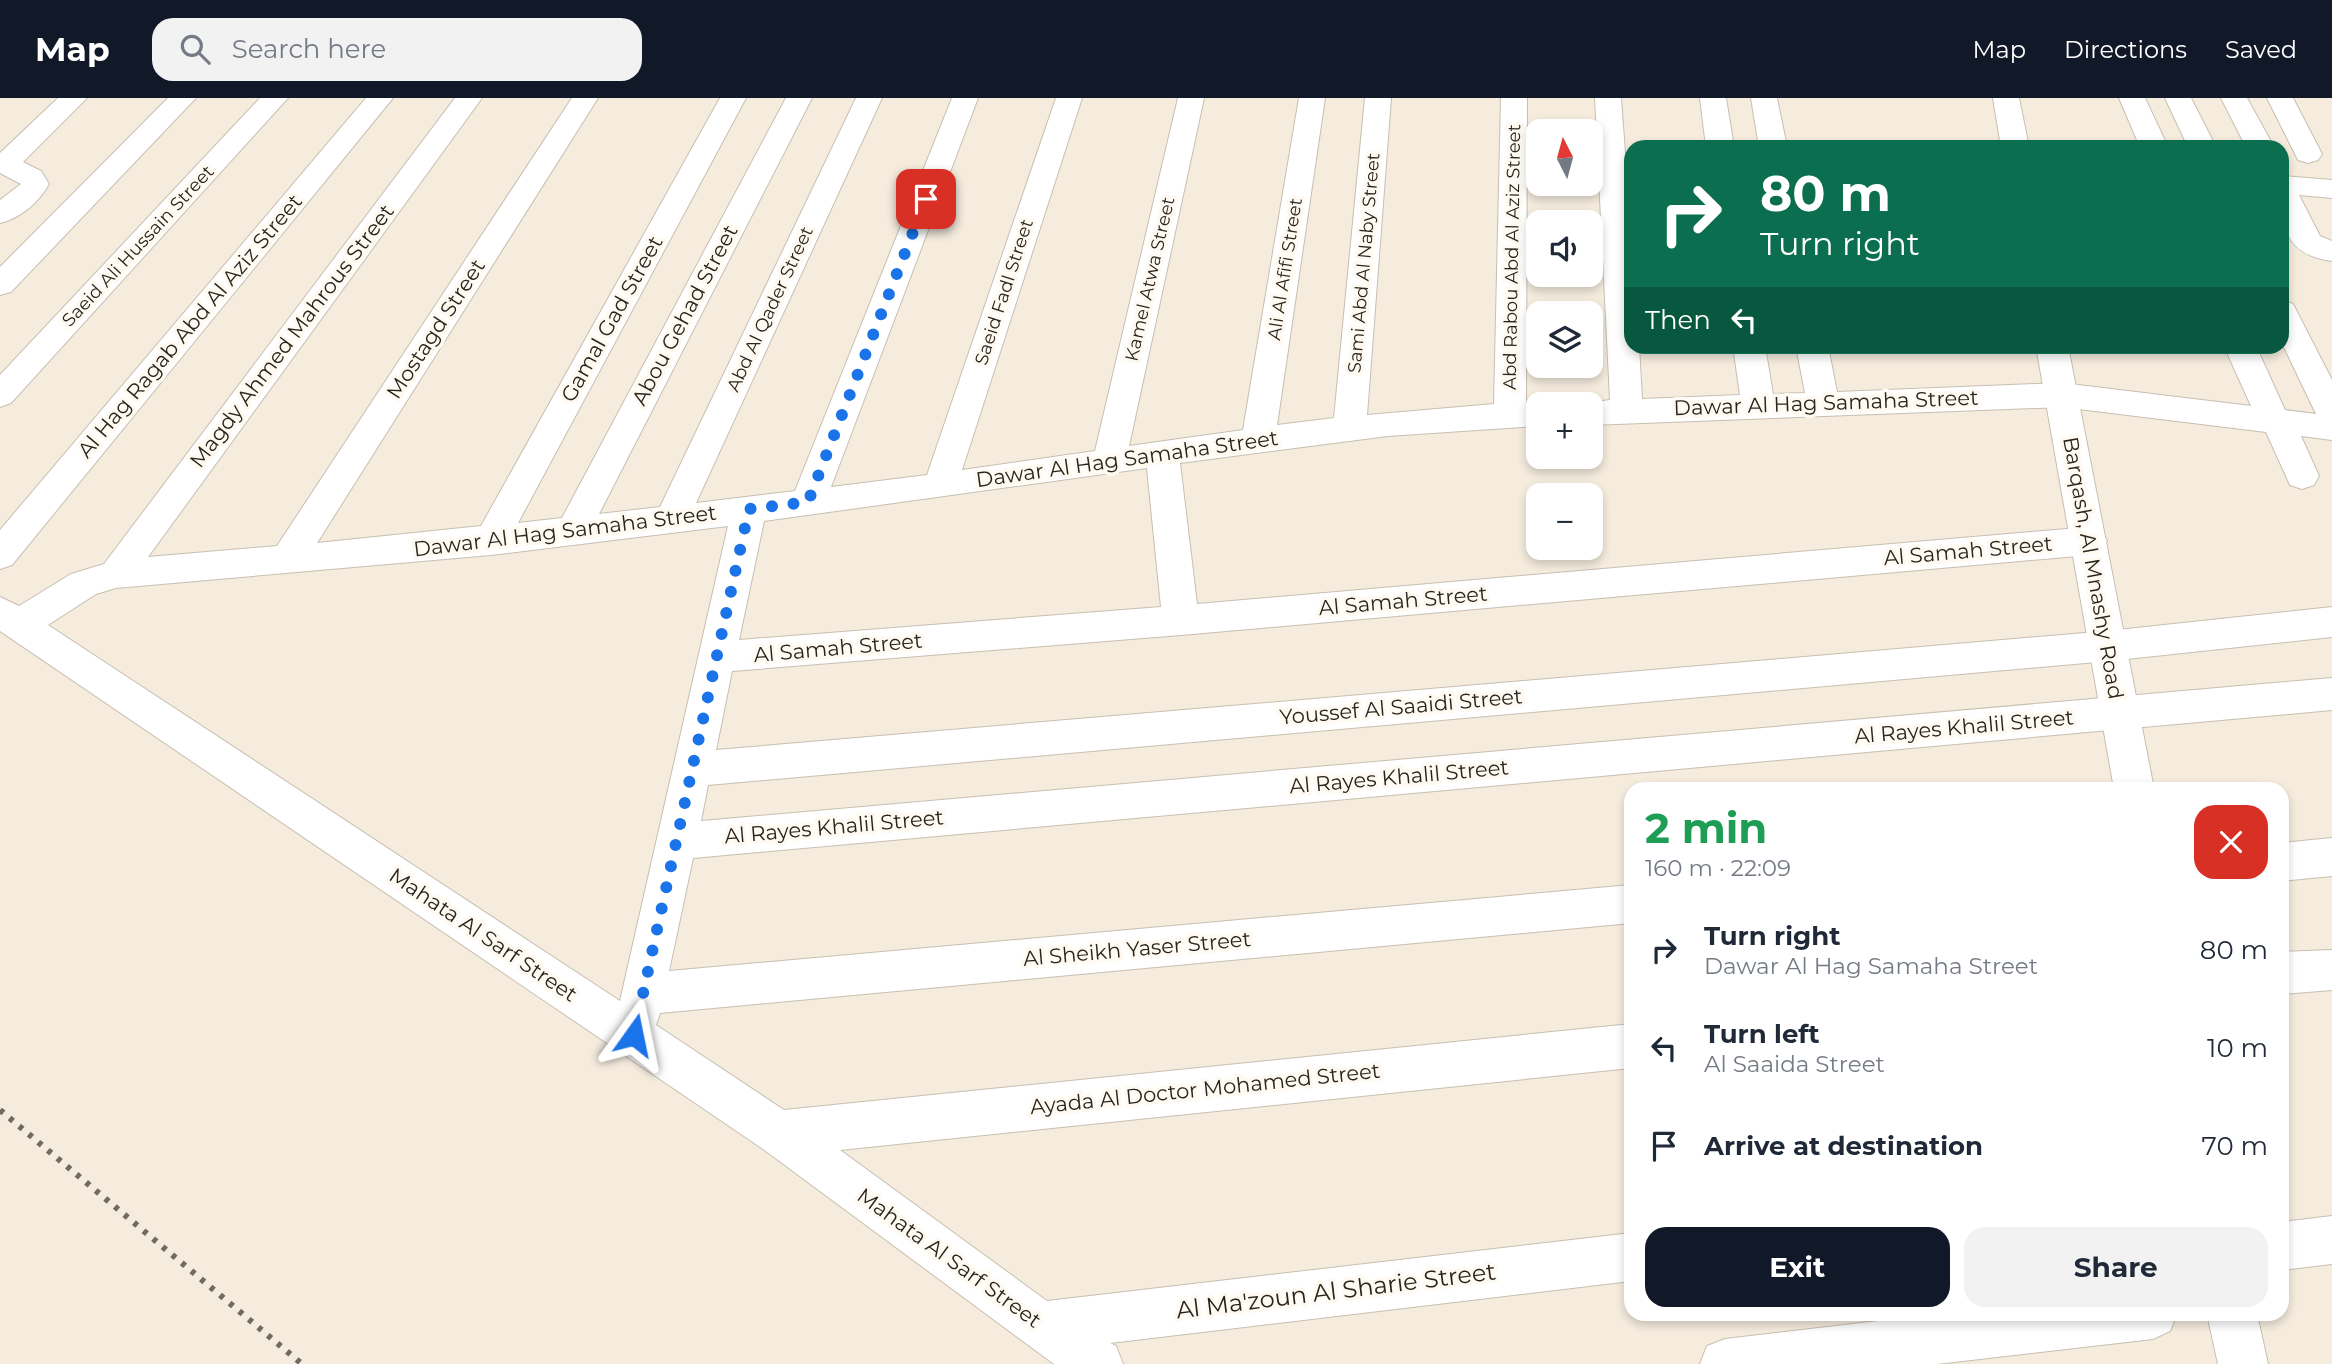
<!DOCTYPE html>
<html lang="en">
<head>
<meta charset="utf-8">
<style>
	body { margin:0; font-family:Montserrat,sans-serif; background:#f2f2f3; color:#1f2937; height:100vh; display:flex; flex-direction:column; font-size:26px; white-space:nowrap }
	* { box-sizing:border-box; margin:0 }
	p { font-size:23px; color:#747a83 }
	.icon { flex:none; width:38px; height:38px; fill:none; stroke:currentColor; stroke-width:2; stroke-linecap:round; stroke-linejoin:round }
	.map { position:relative; flex:1; overflow:hidden }
	.drawer { position:absolute; left:1624px; top:684px; width:665px; height:539px; display:flex; flex-direction:column; background:#fff; border-radius:21px; box-shadow:0 4px 10px #0003 }
	.drawer>* { flex:none }
	.hud { position:absolute; left:1624px; top:42px; width:665px; height:214px; border-radius:21px; box-shadow:0 4px 10px #0003; background:#0b6e4f; color:#fff; overflow:hidden }
	.needle { width:46px; rotate:354deg }
	.fabs { position:absolute; left:1526px; top:21px; display:grid; gap:14px }
	.fabs a { display:grid; place-items:center; width:77px; height:77px; border-radius:14px; background:#fff; box-shadow:0 4px 10px #0003; font-size:35px }
	.pin { position:absolute; display:grid; place-items:center; width:60px; height:60px; color:#fff; margin:-30px; border-radius:14px; box-shadow:0 4px 10px #0006 }
	.me { position:absolute; width:77px; margin:-38px; rotate:12deg; stroke-linejoin:round; filter:drop-shadow(0 0 5px #0008) }
	.turn { display:flex; align-items:center; gap:24px; height:147px; padding:0 21px; font-size:32px }
	.turn .icon { width:91px; height:91px; stroke-width:2.5 }
	.turn b { display:block; font-size:49px; line-height:60px }
	.then { display:flex; align-items:center; height:66px; padding:0 21px; background:#0003; gap:14px; font-size:26px }
	.round { display:grid; place-items:center; flex:none; width:74px; height:74px; border-radius:21px; background:#f2f2f3 }
	.headline { display:flex; align-items:center; justify-content:space-between; height:119px; padding:0 21px }
	h1 { font-size:42px; font-weight:700; line-height:52px; color:#1e9e55 }
	.primary-button { display:flex; gap:14px; margin-top:auto; padding:14px 21px }
	.primary-button a { flex:1; height:80px; border-radius:21px; background:#111827; color:#fff; font-size:28px; font-weight:700; line-height:80px; text-align:center }
	.primary-button a+a { background:#f2f2f3; color:#1f2937 }
	ul { padding:0; list-style:none }
	li { display:flex; align-items:center; gap:21px; height:98px; padding:0 21px }
	li div { flex:1 }
	li b { display:block; font-size:26px }
	li em { font-style:normal }
	header { display:flex; align-items:center; gap:42px; box-sizing:border-box; height:98px; padding:0 35px; background:#111827; color:#fff }
	header strong { font-size:33px }
	nav { display:flex; gap:38px; margin-inline-start:auto; font-size:24px }
	.search { width:490px; height:63px; background:#f2f2f3; display:flex; align-items:center; gap:18px; box-sizing:border-box; padding:0 24px; border-radius:21px; color:#747a83; font-size:26px }
	.map>svg:first-child { display:block }
	.lines { fill:none; stroke-linecap:round; stroke-linejoin:round }
	.street-casing { stroke:#c7bfb1; stroke-width:2 }
	.secondary-casing { stroke:#c7bfb1; stroke-width:2 }
	.street { fill:#fff; fill-rule:evenodd }
	.secondary { fill:#fff; fill-rule:evenodd }
	.rail { stroke:#706b62; stroke-width:6; stroke-dasharray:4.5 8; stroke-linecap:butt }
	.route { stroke:#1a73e8; stroke-width:12; stroke-dasharray:0 21.6 }
	.labels { text-anchor:middle; stroke-width:7; stroke-linejoin:round; paint-order:stroke }
	.far-street-label { font-size:18px; fill:#28251f; stroke:#fffaf1 }
	.street-label { font-size:21px; fill:#28251f; stroke:#fffaf1 }
	.near-street-label { font-size:24px; fill:#28251f; stroke:#fffaf1 }
</style>
</head>
<body>
<header>
<strong>Map</strong>
<div class="search"><svg class="icon" aria-label="search" viewBox="0 0 24 24"><circle cx="10" cy="10" r="6"/><path d="M15 15l6 6"/></svg>Search here</div>
<nav><a>Map</a><a>Directions</a><a>Saved</a></nav>
</header>
<div class="map">
<svg width="2332" height="1266" viewBox="0 0 2332 1266">
	<rect width="100%" height="100%" fill="#f5ecde"/>
	<g class="lines">
		<g class="street-casing">
			<path id="street" d="M58,0H87L23,64L41,73L49,86C39,104 21,120 0,125V102L21,86L0,75V55Z
				M168,0H196L11,194L0,197V169Z
				M260,0H288L11,305L0,309V277Z
				M366,0H393L12,467L0,471V432Z
				M455,0H482L148,459L277,448L572,0H598L317,445L481,428L720,0H746L518,425L562,420L786,0H812L599,416L660,409L856,0H882L696,405L795,393L952,0H978L831,389L927,377L1056,0H1082L962,372L1095,353L1178,0H1204L1129,348L1243,332L1299,0H1325L1277,327L1334,320L1365,0H1391L1367,317L1494,306L1501,0H1527L1526,305L1545,306H1538V328L1388,338L1180,365L1197,506L2089,429L2101,433L2107,443L2101,453L2089,457L1181,537L732,573L716,652L2108,533L2332,509V539L2108,563L708,687L701,723L2332,580V612L693,760L669,873L1631,787V825L660,915L656,927L784,1012L1631,926V970L840,1052L1047,1203L1631,1135V1183L1110,1245L1116,1248L1123,1266H1054L763,1051L0,533V499L19,508L71,476L104,466ZM1147,370L1161,509L739,542L764,423ZM728,428L620,903L48,527L96,496L116,490L491,457Z
				M1595,0H1621L1631,137V248H1639L1642,301L1740,297L1733,248H1765L1773,296L1805,295L1796,248H1828L1837,294L2062,285L2251,308L2224,248H2256L2285,312L2316,316L2282,245V202L2293,206L2332,282V342L2301,338L2319,378L2314,387L2302,391L2290,387L2266,334L2062,309L1591,327V306H1581L1610,302Z
				M1700,0H1726L1734,49H1706Z
				M1751,0H1777L1787,49H1759Z
				M2119,0H2145L2168,49H2140Z
				M2165,0H2191L2216,49H2188Z
				M2221,0H2247L2274,49H2246Z
				M2267,0H2293L2322,56L2318,62L2308,65L2298,62Z
				M2282,78L2332,82V100L2299,97L2320,138L2332,143V163C2279,156 2282,122 2282,78Z
				M2332,740V778L2282,783V745Z
				M2332,852V892L2282,896V854Z
				M2332,1118V1166L2282,1172V1124Z
				M1938,1216H2177L2170,1233L2153,1241L1937,1266H1700L1707,1248L1725,1241Z"/>
		</g>
		<g class="secondary-casing">
			<path id="secondary" d="M1993,0H2019L2029,49H2001Z
				M2036,248H2068L2154,691H2114Z
				M2207,1216H2257L2268,1266H2218Z"/>
		</g>
		<use href="#street" class="street"/>
		<use href="#secondary" class="secondary"/>
		<path class="rail" d="M0,1012L302,1266"/>
	</g>
	<g class="lines">
		<path class="route" d="M634,937L749,411L808,404L926,101"/>
	</g>
	<g class="labels">
		<g class="far-street-label">
			<text transform="translate(138 148) rotate(-47)" y="6">Saeid Ali Hussain Street</text>
			<text transform="translate(1512 159) rotate(-89)" y="6">Abd Rabou Abd Al Aziz Street</text>
			<text transform="translate(1364 165) rotate(-85)" y="6">Sami Abd Al Naby Street</text>
			<text transform="translate(1285 171) rotate(-81)" y="6">Ali Al Afifi Street</text>
			<text transform="translate(1150 181) rotate(-77)" y="6">Kamel Atwa Street</text>
			<text transform="translate(1004 194) rotate(-72)" y="6">Saeid Fadl Street</text>
			<text transform="translate(770 211) rotate(-65)" y="6">Abd Al Qader Street</text>
		</g>
		<g class="street-label">
			<text transform="translate(685 217) rotate(-62)" y="7">Abou Gehad Street</text>
			<text transform="translate(612 221) rotate(-61)" y="7">Gamal Gad Street</text>
			<text transform="translate(190 228) rotate(-50)" y="7">Al Hag Ragab Abd Al Aziz Street</text>
			<text transform="translate(436 231) rotate(-57)" y="7">Mostagd Street</text>
			<text transform="translate(292 238) rotate(-53)" y="7">Magdy Ahmed Mahrous Street</text>
			<text transform="translate(1826 305) rotate(-2)" y="7">Dawar Al Hag Samaha Street</text>
			<text transform="translate(1127 361) rotate(-8)" y="7">Dawar Al Hag Samaha Street</text>
			<text transform="translate(565 433) rotate(-7)" y="7">Dawar Al Hag Samaha Street</text>
			<text transform="translate(1968 453) rotate(-5)" y="7">Al Samah Street</text>
			<text transform="translate(2093 470) rotate(80)" y="7">Barqash, Al Mnashy Road</text>
			<text transform="translate(1403 503) rotate(-5)" y="7">Al Samah Street</text>
			<text transform="translate(838 550) rotate(-5)" y="7">Al Samah Street</text>
			<text transform="translate(1401 609) rotate(-5)" y="7">Youssef Al Saaidi Street</text>
			<text transform="translate(1964 629) rotate(-5)" y="7">Al Rayes Khalil Street</text>
			<text transform="translate(1399 679) rotate(-5)" y="7">Al Rayes Khalil Street</text>
			<text transform="translate(834 729) rotate(-5)" y="7">Al Rayes Khalil Street</text>
			<text transform="translate(483 837) rotate(34)" y="7">Mahata Al Sarf Street</text>
			<text transform="translate(1137 851) rotate(-5)" y="7">Al Sheikh Yaser Street</text>
			<text transform="translate(1205 991) rotate(-6)" y="7">Ayada Al Doctor Mohamed Street</text>
			<text transform="translate(949 1160) rotate(36)" y="7">Mahata Al Sarf Street</text>
		</g>
		<g class="near-street-label">
			<text transform="translate(1336 1193) rotate(-7)" y="8">Al Ma'zoun Al Sharie Street</text>
		</g>
	</g>
</svg>
<div class="fabs">
<a><svg class="needle" viewBox="-14 -14 28 28"><path d="M0-13l5 13h-10z" fill="#e53935"/><path d="M0 13l5-13h-10z" fill="#747a83"/></svg></a>
<a><svg class="icon" aria-label="sound" viewBox="0 0 24 24"><path d="M4 9h4l5-4v14l-5-4H4zM17 9q2 3 0 6"/></svg></a>
<a><svg class="icon" aria-label="layers" viewBox="0 0 24 24"><path d="M12 4l9 5-9 5-9-5zM3 14l9 5 9-5"/></svg></a>
<a>+</a>
<a>−</a>
</div>
<div class="pin" style="left:926px;top:101px;background:#d93025"><svg class="icon" aria-label="arrive" viewBox="0 0 24 24"><path d="M6 21V4h12l-3 4 3 4H6"/></svg></div>
<svg class="me" style="left:634px;top:937px" viewBox="-20 -20 40 40"><path d="M0-17L14 15 0 8-14 15z" fill="#1a73e8" stroke="#fff" stroke-width="4"/></svg>
<div class="hud">
<div class="turn"><svg class="icon" aria-label="right" viewBox="0 0 24 24"><path d="M7 20v-9h11M14 6l5 5-5 5"/></svg><div><b>80 m</b>Turn right</div></div>
<div class="then">Then<svg class="icon" aria-label="left" viewBox="0 0 24 24"><path d="M17 20v-9H6M10 6l-5 5 5 5"/></svg></div>
</div>
<section class="drawer">
<div class="headline"><div><h1>2 min</h1><p>160 m · 22:09</p></div><a class="round" style="background:#d93025;color:#fff"><svg class="icon" aria-label="close" viewBox="0 0 24 24"><path d="M6 6l12 12M18 6L6 18"/></svg></a></div>
<ul>
<li><svg class="icon" aria-label="right" viewBox="0 0 24 24"><path d="M7 20v-9h11M14 6l5 5-5 5"/></svg><div><b>Turn right</b><p>Dawar Al Hag Samaha Street</p></div><em>80 m</em></li>
<li><svg class="icon" aria-label="left" viewBox="0 0 24 24"><path d="M17 20v-9H6M10 6l-5 5 5 5"/></svg><div><b>Turn left</b><p>Al Saaida Street</p></div><em>10 m</em></li>
<li><svg class="icon" aria-label="arrive" viewBox="0 0 24 24"><path d="M6 21V4h12l-3 4 3 4H6"/></svg><div><b>Arrive at destination</b></div><em>70 m</em></li>
</ul>
<div class="primary-button"><a>Exit</a><a>Share</a></div>
</section>
</div>
</body>
</html>
